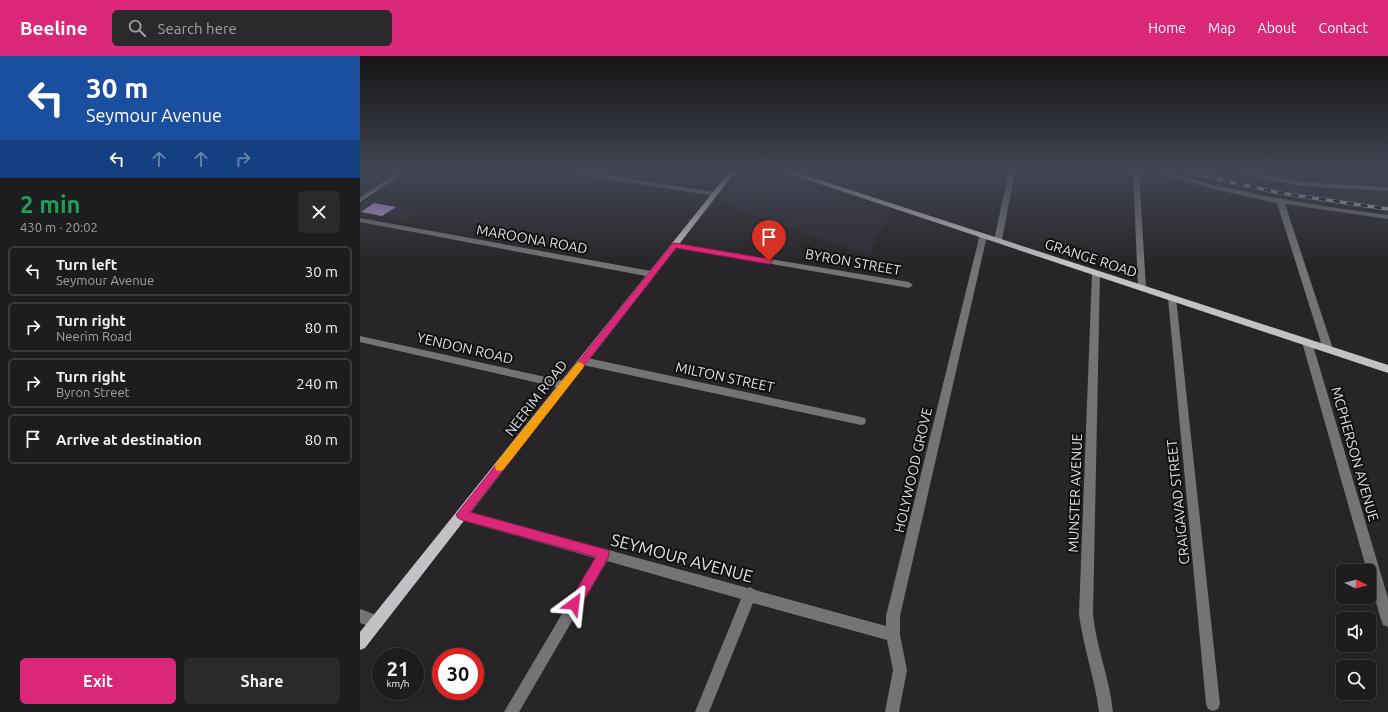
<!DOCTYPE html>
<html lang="en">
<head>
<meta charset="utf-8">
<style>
	body { margin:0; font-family:Ubuntu,sans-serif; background:#2a292b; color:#f1f3f6; height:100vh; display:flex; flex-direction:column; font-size:15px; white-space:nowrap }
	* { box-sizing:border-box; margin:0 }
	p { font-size:13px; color:#a0a1a4 }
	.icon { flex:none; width:22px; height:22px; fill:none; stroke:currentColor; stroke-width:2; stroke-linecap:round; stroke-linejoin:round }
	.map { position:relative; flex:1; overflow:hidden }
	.panel { display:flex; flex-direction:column; background:#1d1c1e; width:360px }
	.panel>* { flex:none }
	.banner { background:#1a4fa0; color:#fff; overflow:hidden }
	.needle { width:26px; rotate:96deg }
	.tools { position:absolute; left:976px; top:508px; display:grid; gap:8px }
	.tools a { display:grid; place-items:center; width:40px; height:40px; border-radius:6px; background:#1d1c1e; box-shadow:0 4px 16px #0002,0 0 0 1px #3b3a3c; font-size:20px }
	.speed { position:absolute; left:12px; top:592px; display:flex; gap:8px; font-size:20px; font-weight:700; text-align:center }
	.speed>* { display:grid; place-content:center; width:52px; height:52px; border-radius:50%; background:#1d1c1e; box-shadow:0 4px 16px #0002,0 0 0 1px #3b3a3c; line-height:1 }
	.speed small { font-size:10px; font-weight:400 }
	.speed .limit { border:6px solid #d22; background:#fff; color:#111 }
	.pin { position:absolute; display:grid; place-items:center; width:34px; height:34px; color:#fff; margin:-41px -17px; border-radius:50% 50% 50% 0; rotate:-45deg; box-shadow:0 0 4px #0007 }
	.pin .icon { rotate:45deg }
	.me { position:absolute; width:44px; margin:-22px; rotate:30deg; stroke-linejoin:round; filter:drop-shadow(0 0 3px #0008) }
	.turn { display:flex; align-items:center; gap:14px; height:84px; padding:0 20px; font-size:18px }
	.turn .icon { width:52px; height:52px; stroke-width:2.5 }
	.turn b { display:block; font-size:28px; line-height:34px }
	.lanes { display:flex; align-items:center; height:38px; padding:0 20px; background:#0003; justify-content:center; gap:20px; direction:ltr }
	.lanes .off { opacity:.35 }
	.round { display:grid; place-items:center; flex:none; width:42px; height:42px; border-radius:6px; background:#2a292b }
	.head { display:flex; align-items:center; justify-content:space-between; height:68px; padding:0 20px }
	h1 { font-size:24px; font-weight:700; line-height:30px; color:#1e9e55 }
	.action { display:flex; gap:8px; margin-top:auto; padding:8px 20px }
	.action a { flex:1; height:46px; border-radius:6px; background:#db2777; color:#fff; font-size:16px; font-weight:700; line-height:46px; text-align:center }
	.action a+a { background:#2a292b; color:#f1f3f6 }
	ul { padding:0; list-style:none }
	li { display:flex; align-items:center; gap:12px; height:50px; margin:0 8px 6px; padding:0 12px; border:2px solid #3b3a3c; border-radius:6px }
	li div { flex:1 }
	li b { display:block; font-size:15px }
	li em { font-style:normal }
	header { display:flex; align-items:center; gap:24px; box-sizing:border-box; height:56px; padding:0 20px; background:#db2777; color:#fff }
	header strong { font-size:19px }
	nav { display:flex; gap:22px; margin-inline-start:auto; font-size:14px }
	.search { width:280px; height:36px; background:#2a292b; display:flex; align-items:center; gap:10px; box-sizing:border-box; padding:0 14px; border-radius:6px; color:#a0a1a4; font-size:15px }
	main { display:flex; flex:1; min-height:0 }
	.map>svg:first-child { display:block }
	.built { fill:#2f2a33 }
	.building { fill:#caa3ea }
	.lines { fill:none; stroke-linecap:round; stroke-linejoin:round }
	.minor { fill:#747375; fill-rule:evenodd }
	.major { fill:#c3c1c5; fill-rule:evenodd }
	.tram { stroke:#c2c1c4; stroke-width:1 }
	.rail-casing { stroke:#c2c1c4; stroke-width:3.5 }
	.rail { stroke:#0f0e10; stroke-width:2.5; stroke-dasharray:7; stroke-linecap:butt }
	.route { fill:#db2777; stroke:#8e194d }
	.slow { fill:#f59e0b }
	.labels { text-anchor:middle; stroke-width:4; stroke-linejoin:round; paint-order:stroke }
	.street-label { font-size:14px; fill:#e2e1e4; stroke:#0f0e10 }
	.near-street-label { font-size:17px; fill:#e2e1e4; stroke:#0f0e10 }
</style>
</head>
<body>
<header>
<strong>Beeline</strong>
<div class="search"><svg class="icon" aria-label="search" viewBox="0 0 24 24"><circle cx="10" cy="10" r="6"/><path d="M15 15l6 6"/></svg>Search here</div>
<nav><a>Home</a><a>Map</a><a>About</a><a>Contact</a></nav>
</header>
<main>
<section class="panel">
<div class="banner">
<div class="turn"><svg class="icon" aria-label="left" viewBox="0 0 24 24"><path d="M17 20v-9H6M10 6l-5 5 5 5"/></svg><div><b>30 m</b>Seymour Avenue</div></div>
<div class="lanes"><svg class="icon" aria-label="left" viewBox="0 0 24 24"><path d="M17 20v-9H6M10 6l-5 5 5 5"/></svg><svg class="icon off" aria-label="ahead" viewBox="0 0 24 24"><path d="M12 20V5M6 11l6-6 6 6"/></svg><svg class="icon off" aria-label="ahead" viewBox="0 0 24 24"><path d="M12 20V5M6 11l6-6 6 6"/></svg><svg class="icon off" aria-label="right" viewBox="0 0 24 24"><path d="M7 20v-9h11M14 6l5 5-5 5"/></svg></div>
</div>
<div class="head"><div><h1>2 min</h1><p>430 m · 20:02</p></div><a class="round"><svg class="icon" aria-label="close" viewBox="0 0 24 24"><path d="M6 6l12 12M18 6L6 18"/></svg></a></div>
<ul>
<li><svg class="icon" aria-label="left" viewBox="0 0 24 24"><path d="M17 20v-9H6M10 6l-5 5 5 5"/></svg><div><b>Turn left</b><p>Seymour Avenue</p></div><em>30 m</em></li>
<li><svg class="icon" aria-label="right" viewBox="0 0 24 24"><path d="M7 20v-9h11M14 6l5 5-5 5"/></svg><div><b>Turn right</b><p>Neerim Road</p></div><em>80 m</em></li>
<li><svg class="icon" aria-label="right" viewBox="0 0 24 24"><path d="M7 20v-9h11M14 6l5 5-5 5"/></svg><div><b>Turn right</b><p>Byron Street</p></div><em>240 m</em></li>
<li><svg class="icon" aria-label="arrive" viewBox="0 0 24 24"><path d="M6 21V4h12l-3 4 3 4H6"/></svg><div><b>Arrive at destination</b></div><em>80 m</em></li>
</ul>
<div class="action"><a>Exit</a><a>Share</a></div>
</section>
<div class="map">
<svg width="1028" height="656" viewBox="0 0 1028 656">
	<rect width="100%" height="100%" fill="#272528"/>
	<path class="built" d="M385,115H403L529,157L509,201L361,147Z
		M814,115H855L943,133L1028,143V155L939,143L879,132Z
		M10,145L58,154L44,165L0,156V153Z"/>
	<path class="building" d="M14,147L36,151L22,160L1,156Z"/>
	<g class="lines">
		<path class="minor" d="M39,115H46L0,146V141Z
			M206,115H221L355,136L359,138L355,140L209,117Z
			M649,115H655L642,184L638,186L634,184Z
			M773,115H779L786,232L782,235L778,232Z
			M793,115H803L854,129L911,141L969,151L1028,159V163L925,148L973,293L971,295L968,297L963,293L917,147L853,133L794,116Z
			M871,115H884L941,126L1028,131V135L941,130L874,117Z
			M0,162L291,215L295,218L291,221L0,166Z
			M620,178H626L627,180L540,560V579L547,614L539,656H525L533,614L527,584L393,547L349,656H335L381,543L247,505L159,656H144L235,502L101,464L97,463L95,459L97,455L101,454L388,532L390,531L395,534L526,570V560Z
			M312,187L549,226L553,229L549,232L315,191L311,189Z
			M736,214L740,217L733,558C736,591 750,623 753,656H739C735,623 723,591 719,558L732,217Z
			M812,239L816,242L860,648L858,653L853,655L848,653L846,648L808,242Z
			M0,280L204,325L208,326L209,329L208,332L204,333L0,286Z
			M947,283L952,286L1028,542V571L1023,569L1021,564L1009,521V515H1007L942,286Z
			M223,301L501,361L505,362L506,365L505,368L501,369L223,309L220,308L218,305L220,302Z
			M0,553L22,561L24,566L22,571L17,573L0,567Z"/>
		<path class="major" d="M370,115H376L5,592L0,594V576Z
			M423,115H432L1028,309V317L424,116Z"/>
		<path class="tram" d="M0,145L45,115"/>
		<g class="rail-casing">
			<path id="rail" d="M822,115L920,137L1028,153"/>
		</g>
		<use href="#rail" class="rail"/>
	</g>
	<linearGradient id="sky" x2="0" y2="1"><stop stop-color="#151416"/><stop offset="0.56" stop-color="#414653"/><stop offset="1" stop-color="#414653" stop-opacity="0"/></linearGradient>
	<rect width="1028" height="207" fill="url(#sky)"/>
	<path class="route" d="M315,187L409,203L413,205L409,208L316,192L110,456L248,494L249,498L248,502L219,553L214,554L210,553L208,548L236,501L102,464L98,462L96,459L312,188Z"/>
	<path class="slow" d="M220,306L224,309L223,312L143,414L140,415L136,414L135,411L136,407L217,307Z"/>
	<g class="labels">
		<g class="street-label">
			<text transform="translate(172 183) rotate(10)" y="5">MAROONA ROAD</text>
			<text transform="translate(731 202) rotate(18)" y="5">GRANGE ROAD</text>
			<text transform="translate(493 206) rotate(10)" y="5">BYRON STREET</text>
			<text transform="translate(105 292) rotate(13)" y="5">YENDON ROAD</text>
			<text transform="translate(365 321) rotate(12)" y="5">MILTON STREET</text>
			<text transform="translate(176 342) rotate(-52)" y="5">NEERIM ROAD</text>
			<text transform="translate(995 398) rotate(74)" y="5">MCPHERSON AVENUE</text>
			<text transform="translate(553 414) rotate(-77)" y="5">HOLYWOOD GROVE</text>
			<text transform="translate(715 437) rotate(-88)" y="5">MUNSTER AVENUE</text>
			<text transform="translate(818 446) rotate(-96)" y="5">CRAIGAVAD STREET</text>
		</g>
		<g class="near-street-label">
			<text transform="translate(322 502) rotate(15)" y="6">SEYMOUR AVENUE</text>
		</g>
	</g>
</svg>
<div class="tools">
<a><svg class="needle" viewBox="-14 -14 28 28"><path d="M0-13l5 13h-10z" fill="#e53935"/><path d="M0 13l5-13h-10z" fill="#a0a1a4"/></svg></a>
<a><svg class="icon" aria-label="sound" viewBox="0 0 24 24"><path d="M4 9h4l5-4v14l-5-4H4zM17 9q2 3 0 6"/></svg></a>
<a><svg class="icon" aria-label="search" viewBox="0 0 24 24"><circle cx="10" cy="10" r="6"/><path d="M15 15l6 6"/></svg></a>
</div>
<div class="speed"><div>21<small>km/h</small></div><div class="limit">30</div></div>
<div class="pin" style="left:409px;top:205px;background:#d93025"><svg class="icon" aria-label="arrive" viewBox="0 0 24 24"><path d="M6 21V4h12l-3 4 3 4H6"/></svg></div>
<svg class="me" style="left:214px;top:548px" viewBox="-20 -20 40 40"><path d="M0-17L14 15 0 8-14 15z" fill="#db2777" stroke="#fff" stroke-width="4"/></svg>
</div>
</main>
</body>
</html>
